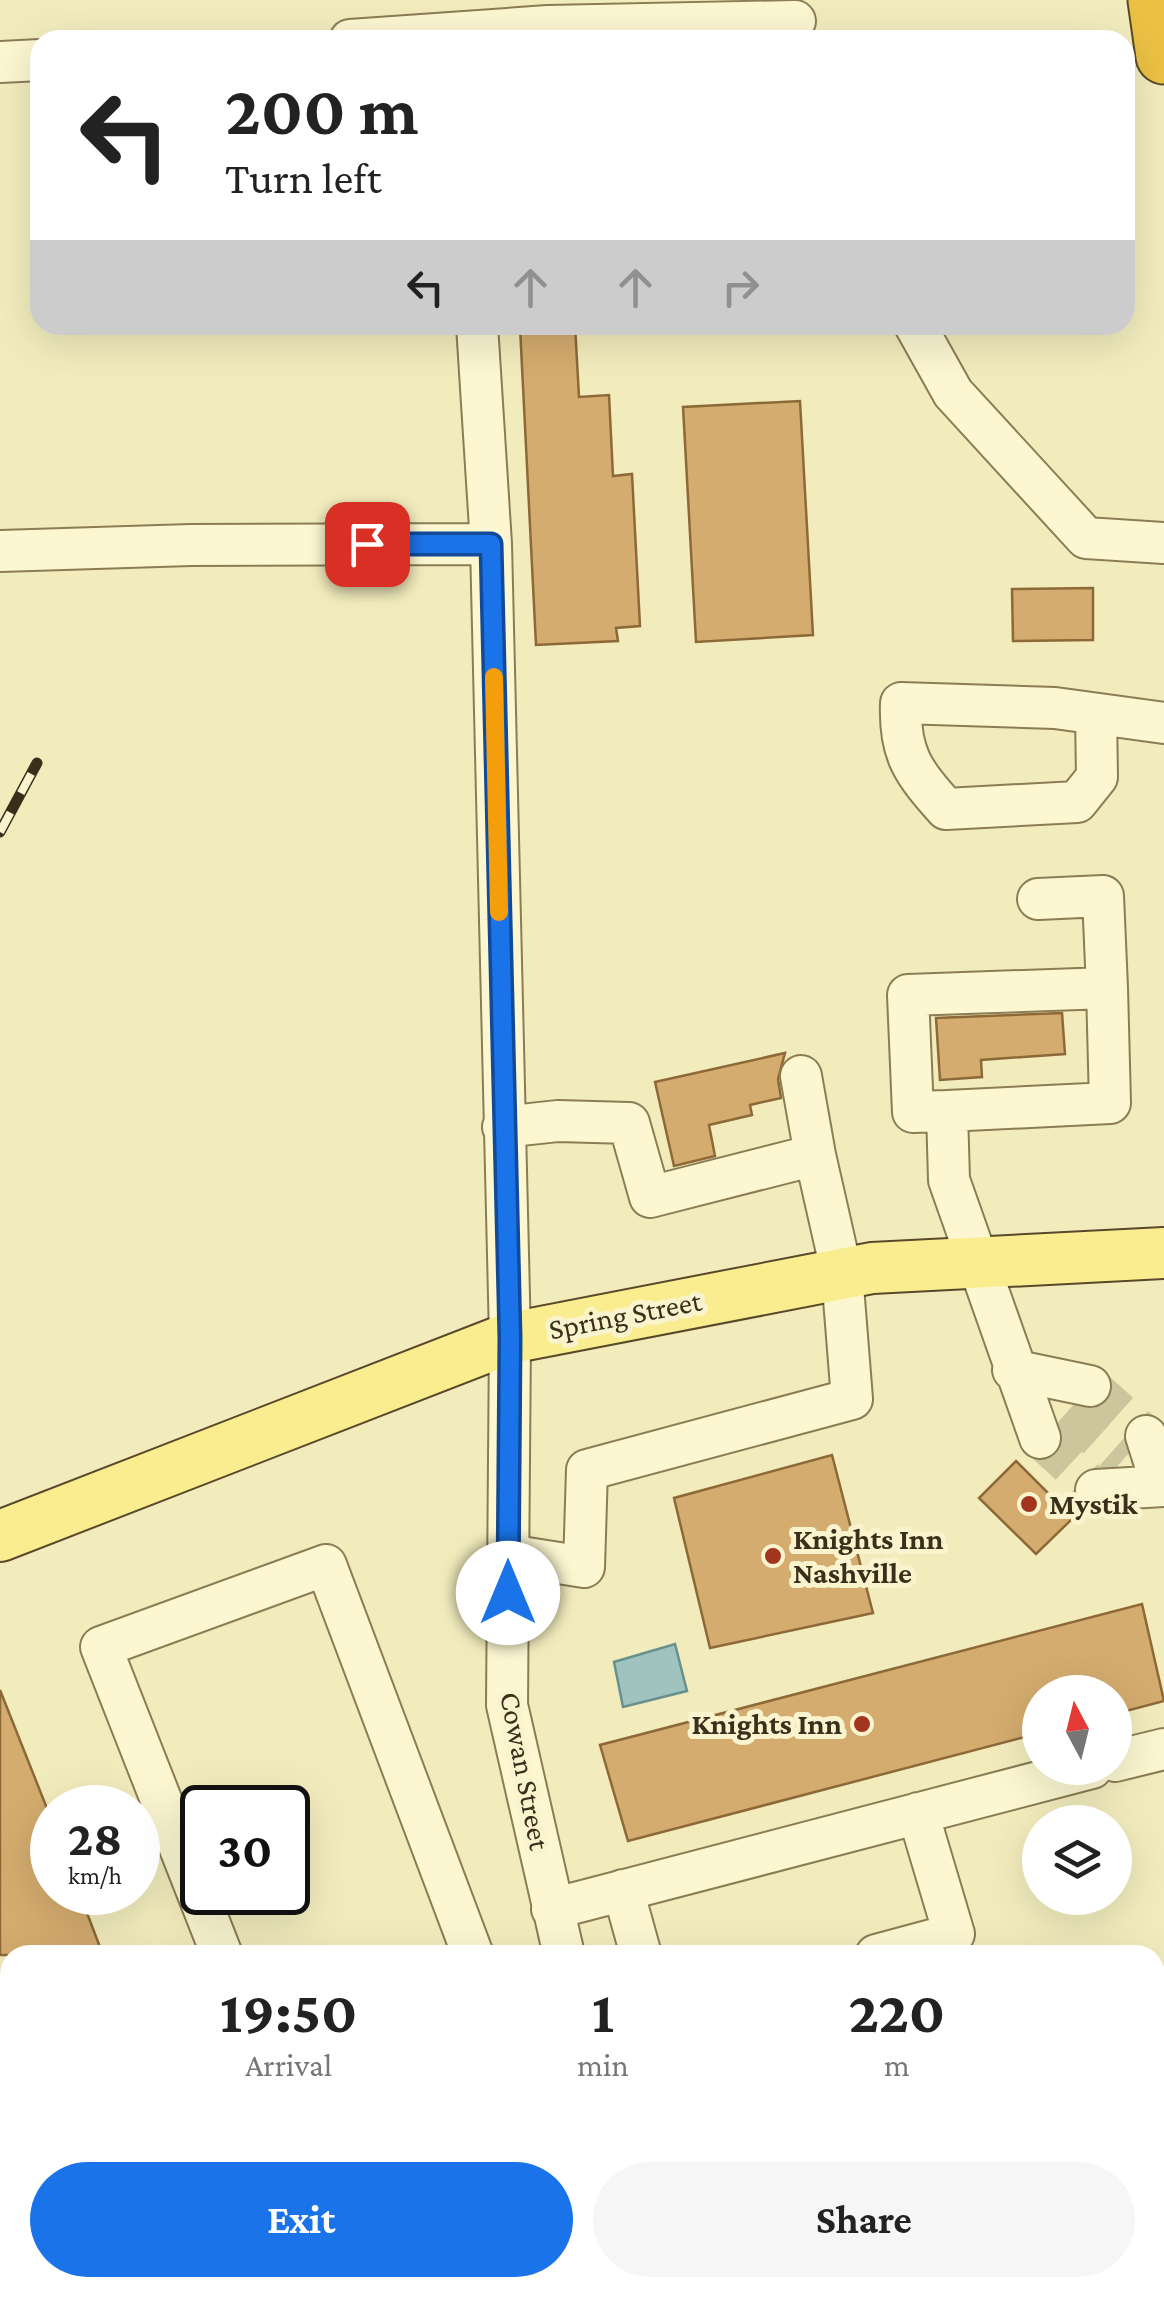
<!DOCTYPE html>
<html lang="en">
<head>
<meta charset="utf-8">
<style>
	body { margin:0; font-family:"Crimson Pro",serif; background:#f6f6f6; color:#222; height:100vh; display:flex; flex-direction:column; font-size:38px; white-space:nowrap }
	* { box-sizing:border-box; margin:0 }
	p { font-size:32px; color:#767676 }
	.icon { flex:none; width:55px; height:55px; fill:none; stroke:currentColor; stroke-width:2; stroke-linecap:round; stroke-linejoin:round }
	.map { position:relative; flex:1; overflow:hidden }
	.drawer { position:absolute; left:0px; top:1945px; width:1165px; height:352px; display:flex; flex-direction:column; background:#fff; border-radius:30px 30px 0 0; box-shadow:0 10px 40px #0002 }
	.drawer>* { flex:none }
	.banner { position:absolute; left:30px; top:30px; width:1105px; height:305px; border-radius:30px; box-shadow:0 10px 40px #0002; background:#fff; color:#222; overflow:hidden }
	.needle { width:65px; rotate:353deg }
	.controls { position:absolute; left:1022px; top:1675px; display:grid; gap:20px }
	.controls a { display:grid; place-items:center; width:110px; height:110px; border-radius:50%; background:#fff; box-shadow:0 10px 40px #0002; font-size:50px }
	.speed { position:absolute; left:30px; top:1785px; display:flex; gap:20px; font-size:50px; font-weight:700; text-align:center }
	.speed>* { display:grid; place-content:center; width:130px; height:130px; border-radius:50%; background:#fff; box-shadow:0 10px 40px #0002; line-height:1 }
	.speed small { font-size:25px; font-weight:400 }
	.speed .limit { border:5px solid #111; border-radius:15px; background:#fff; color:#111 }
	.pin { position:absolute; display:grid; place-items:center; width:85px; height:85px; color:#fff; margin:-42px; border-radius:20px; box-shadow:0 5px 15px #0006 }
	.me { position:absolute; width:110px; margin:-55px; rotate:0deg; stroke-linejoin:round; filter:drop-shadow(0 0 8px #0008) }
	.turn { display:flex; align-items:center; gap:35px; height:210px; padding:0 30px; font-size:45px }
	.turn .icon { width:130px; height:130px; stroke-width:2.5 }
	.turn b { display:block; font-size:70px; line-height:85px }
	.lanes { display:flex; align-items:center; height:95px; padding:0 30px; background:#0003; justify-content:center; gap:50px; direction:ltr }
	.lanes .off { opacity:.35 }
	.eta { display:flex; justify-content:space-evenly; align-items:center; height:170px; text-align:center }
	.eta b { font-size:60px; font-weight:700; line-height:70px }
	.primary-button { display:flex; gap:20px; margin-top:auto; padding:20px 30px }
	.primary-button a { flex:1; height:115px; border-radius:60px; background:#1a73e8; color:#fff; font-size:40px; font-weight:700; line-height:115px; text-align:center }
	.primary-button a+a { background:#f6f6f6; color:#222 }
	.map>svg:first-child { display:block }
	.water { fill:#a1c3bf; stroke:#67918f; stroke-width:2.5 }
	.building { fill:#d4ac6f; stroke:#8d6938; stroke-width:2.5 }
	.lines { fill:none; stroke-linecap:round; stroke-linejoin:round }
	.minor-tunnel { stroke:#cdc69d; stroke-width:40; stroke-dasharray:40 20; stroke-linecap:butt }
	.minor-casing { stroke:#8c7c54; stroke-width:44 }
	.major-casing { stroke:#594829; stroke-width:54 }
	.highway-casing { stroke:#594829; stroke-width:59 }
	.minor { stroke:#fcf7d1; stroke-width:40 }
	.major { stroke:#faed90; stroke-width:50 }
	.highway { stroke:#ebc144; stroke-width:55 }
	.rail-casing { stroke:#392f1b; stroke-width:11 }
	.rail { stroke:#f9f4cd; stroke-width:8; stroke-dasharray:22; stroke-linecap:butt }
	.route-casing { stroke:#114b97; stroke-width:25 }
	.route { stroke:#1a73e8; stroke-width:18 }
	.slow { stroke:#f59e0b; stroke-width:18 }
	.poi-dot { fill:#a1351e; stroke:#f9f4cd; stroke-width:4 }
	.labels { text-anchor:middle; stroke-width:10; stroke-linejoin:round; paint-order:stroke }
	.street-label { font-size:30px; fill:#392f1b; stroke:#f9f4cd }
	.poi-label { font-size:30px; font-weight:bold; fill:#392f1b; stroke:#f9f4cd; text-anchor:start }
</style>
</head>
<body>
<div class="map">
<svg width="1164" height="2297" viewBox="0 0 1164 2297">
	<rect width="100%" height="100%" fill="#f2ecbd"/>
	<path class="water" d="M675,1644L687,1691L623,1707L614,1662Z"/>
	<path class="building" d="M575,325L579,397L609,395L613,476L632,474L640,626L616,628L618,641L536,645L520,327Z
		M800,401L813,635L696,642L683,407Z
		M1093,588V640L1013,641L1012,589Z
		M1062,1013L1065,1054L981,1060L982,1077L940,1080L936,1018Z
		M785,1053L778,1079L781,1098L750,1105L752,1115L709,1125L715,1156L674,1166L655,1082Z
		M832,1455L873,1613L710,1648L674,1498Z
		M1016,1461L1073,1518L1036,1554L979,1498Z
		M1142,1604L1164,1701L1115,1714V1692H1040V1733L628,1841L600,1745Z
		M0,1690L52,1821V1892H79L103,1955H0Z"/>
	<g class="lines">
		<path class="minor-tunnel" d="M1090,1386L1146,1436
			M1067,1412L1122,1461
			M1040,1438L1096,1490"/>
		<g class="minor-casing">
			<path id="minor" d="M350,40L548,26L795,21
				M0,62L40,60
				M477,325L491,544L510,1338L507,1705L564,1955
				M915,325L953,393L1086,538L1164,543
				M0,551L191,545L491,544
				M1096,715L1097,777L1077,802L946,809C913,772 899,754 901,703L1055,708L1164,723
				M1038,899L1103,896L1107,988
				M947,1111L913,1112L908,995L1107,988L1110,1103L947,1111L949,1180L1040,1438
				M503,1127L558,1121L629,1123L650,1197L815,1155L801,1076
				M1013,1370L1090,1386
				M1146,1436L1162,1486
				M1096,1490L1164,1486
				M508,1555L584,1567L587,1470L852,1399L842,1274L815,1155
				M1115,1761L1164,1749
				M623,1890L641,1955
				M552,1909L1092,1768
				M222,1955L101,1647L326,1565L473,1955
				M876,1955L954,1934L918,1813
				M661,2288L664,2297
				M359,2297L368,2288"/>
		</g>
		<g class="major-casing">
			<path id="major" d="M0,1536L510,1338L872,1268L1164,1253"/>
		</g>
		<g class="highway-casing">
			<path id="highway" d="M1156,0L1164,56"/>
		</g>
		<use href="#minor" class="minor"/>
		<use href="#major" class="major"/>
		<use href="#highway" class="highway"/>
		<g class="rail-casing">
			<path id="rail" d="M0,832L37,763"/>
		</g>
		<use href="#rail" class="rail"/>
	</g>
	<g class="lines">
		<g class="route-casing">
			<path id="route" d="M367,544H491L510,1338L508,1593"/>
		</g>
		<use href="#route" class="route"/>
		<path class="slow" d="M494,677L499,912"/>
	</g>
	<g class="poi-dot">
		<circle cx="1029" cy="1504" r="10"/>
		<circle cx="773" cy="1556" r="10"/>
		<circle cx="862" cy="1724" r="10"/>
	</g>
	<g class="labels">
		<g class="street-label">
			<text transform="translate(625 1315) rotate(-11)" y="10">Spring Street</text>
			<text transform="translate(525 1771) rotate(79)" y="10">Cowan Street</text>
		</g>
		<g class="poi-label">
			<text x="1049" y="1514">Mystik</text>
			<text x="793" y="1549">Knights Inn<tspan x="793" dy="34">Nashville</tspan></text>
			<text x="842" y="1734" text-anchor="end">Knights Inn</text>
		</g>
	</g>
</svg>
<div class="controls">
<a><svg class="needle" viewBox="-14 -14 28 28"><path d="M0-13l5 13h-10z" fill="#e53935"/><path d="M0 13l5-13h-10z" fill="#767676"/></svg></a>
<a><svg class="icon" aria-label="layers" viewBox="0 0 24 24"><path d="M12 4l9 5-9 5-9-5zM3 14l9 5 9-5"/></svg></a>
</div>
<div class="speed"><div>28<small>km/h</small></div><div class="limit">30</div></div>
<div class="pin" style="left:367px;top:544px;background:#d93025"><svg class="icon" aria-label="arrive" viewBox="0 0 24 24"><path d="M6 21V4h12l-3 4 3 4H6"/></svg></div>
<svg class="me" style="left:508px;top:1593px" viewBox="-20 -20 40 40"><circle r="19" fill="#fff"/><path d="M0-13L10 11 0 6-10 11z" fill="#1a73e8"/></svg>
<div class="banner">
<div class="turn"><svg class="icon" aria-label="left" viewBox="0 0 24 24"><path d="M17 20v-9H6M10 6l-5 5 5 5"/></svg><div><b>200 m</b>Turn left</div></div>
<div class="lanes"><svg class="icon" aria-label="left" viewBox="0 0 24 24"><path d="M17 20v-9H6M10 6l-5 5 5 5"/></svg><svg class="icon off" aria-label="ahead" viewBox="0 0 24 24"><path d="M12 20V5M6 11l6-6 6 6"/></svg><svg class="icon off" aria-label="ahead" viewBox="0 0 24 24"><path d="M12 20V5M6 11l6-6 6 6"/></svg><svg class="icon off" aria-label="right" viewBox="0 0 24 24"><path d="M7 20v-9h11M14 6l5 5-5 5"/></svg></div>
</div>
<section class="drawer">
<div class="eta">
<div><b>19:50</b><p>Arrival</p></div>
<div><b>1</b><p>min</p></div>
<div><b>220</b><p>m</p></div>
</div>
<div class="primary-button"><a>Exit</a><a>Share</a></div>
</section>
</div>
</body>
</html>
